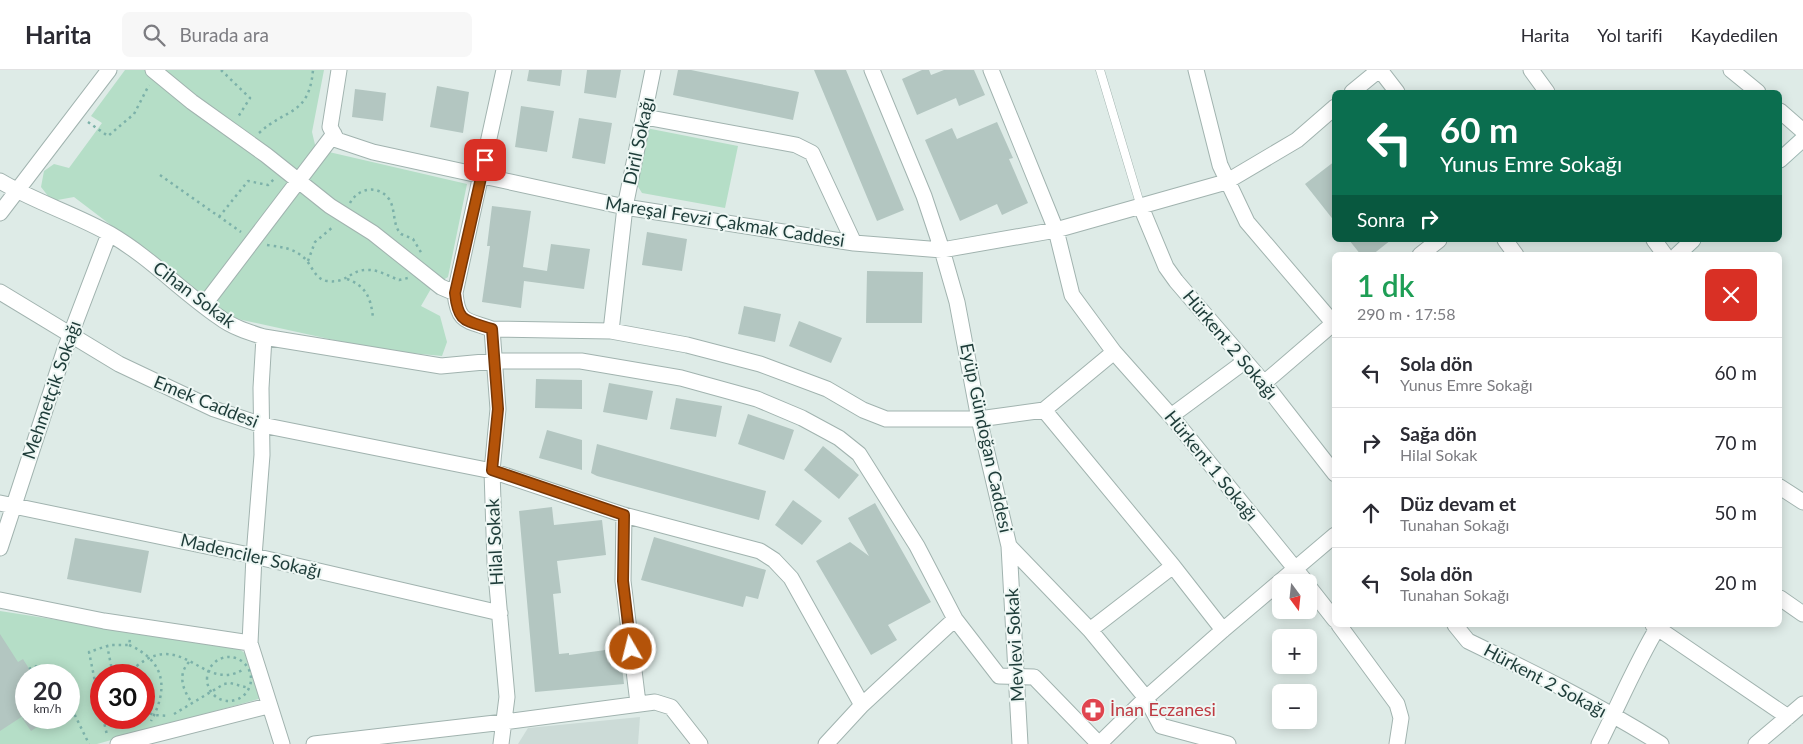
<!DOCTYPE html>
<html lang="tr">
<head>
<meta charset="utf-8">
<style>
	body { margin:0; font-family:Lato,sans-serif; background:#f7f7f7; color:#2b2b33; height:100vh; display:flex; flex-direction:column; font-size:19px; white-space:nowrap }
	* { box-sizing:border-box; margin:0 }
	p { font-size:16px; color:#7c7c81 }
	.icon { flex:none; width:28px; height:28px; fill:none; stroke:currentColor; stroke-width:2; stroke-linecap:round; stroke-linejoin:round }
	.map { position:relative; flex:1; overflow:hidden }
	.side { position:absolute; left:1332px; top:182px; width:450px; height:375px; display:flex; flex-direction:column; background:#fff; border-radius:8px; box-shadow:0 2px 12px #0003 }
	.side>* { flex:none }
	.guide { position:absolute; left:1332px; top:20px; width:450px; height:152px; border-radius:8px; box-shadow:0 2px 12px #0003; background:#0b6e4f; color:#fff; overflow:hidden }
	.needle { width:32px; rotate:165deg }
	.buttons { position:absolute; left:1272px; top:504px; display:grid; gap:10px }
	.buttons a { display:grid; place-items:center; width:45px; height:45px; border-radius:8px; background:#fff; box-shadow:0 2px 12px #0003; font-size:25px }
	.speed { position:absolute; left:15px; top:594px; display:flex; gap:10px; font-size:25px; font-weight:700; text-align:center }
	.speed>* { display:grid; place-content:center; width:65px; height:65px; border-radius:50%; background:#fff; box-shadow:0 2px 12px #0003; line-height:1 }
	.speed small { font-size:12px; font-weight:400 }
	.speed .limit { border:8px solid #d22; background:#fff; color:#111 }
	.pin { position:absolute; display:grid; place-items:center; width:42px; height:42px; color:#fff; margin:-21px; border-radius:10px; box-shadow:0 2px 8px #0006 }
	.me { position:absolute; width:55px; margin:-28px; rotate:352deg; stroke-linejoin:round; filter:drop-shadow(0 0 4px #0008) }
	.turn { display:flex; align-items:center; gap:18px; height:105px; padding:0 25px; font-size:22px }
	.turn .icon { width:65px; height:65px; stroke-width:2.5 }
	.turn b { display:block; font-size:35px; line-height:42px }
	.then { display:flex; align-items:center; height:48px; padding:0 25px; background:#0003; gap:10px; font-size:19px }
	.round { display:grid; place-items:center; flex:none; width:52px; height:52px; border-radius:8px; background:#f7f7f7 }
	.headline { display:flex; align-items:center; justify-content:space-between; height:85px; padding:0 25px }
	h1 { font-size:30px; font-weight:600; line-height:38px; color:#1e9e55 }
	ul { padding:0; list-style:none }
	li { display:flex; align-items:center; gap:15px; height:70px; padding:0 25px; border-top:1px solid #e1e1e2 }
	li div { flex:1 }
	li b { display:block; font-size:19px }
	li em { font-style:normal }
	header { display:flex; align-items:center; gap:30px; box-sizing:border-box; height:70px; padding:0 25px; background:#fff; border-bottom:1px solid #e1e1e2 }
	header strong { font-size:24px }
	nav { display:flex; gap:28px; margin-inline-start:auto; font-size:18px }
	.search { width:350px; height:45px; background:#f7f7f7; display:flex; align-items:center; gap:12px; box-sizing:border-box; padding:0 18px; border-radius:8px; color:#7c7c81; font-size:19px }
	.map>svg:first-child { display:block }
	.built { fill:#ccdbd7 }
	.green { fill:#b5dec7; fill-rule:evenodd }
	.building { fill:#b3c6c1 }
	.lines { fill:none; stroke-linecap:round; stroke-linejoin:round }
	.lane-casing { stroke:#a1b3af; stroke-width:9 }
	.street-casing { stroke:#a1b3af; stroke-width:17 }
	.secondary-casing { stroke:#9cb7b2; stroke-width:17 }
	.path { stroke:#7cb1a9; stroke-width:2.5; stroke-dasharray:2.5 4; stroke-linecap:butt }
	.lane { stroke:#fff; stroke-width:8 }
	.street { stroke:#fff; stroke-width:15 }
	.secondary { stroke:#fff; stroke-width:15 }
	.route-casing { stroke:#753606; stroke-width:12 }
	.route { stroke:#b45309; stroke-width:9 }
	.labels { text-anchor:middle; stroke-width:4; stroke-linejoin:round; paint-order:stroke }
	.street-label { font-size:18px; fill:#1e3c39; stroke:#eef7f4 }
	.health-label { font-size:18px; fill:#be3a42; stroke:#eef7f4; text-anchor:start }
</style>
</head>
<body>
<header>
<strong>Harita</strong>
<div class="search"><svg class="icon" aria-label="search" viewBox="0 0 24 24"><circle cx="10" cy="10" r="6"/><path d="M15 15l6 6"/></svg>Burada ara</div>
<nav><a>Harita</a><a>Yol tarifi</a><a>Kaydedilen</a></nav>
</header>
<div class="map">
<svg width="1803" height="674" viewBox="0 0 1803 674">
	<rect width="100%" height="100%" fill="#deebe7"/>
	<path class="built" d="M640,647L638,674H518L528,658Z"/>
	<path class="green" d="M125,0H324L312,62L316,79L467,114L448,207L432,217L421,236L440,246L447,272L442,286L379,280L233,248L74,127L52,131L41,117L44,101L54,94L69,98L102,53L91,46Z
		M646,58L738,76L725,138L642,123L637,115Z
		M0,541L238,578L246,584L262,628L97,674H0ZM26,605H69V648H26ZM101,605H144V648H101Z"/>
	<path class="building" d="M529,0H562L560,16L527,11Z
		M587,0H621L616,28L584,23Z
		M678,0H691L799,22L793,50L673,25Z
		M814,0H846L904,140L877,151Z
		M922,0H929L931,5L944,0H974L985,25L959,36L956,28L917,45L902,9Z
		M437,16L469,22L463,63L430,57Z
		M355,19L386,23L383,51L352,47Z
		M521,36L554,41L547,82L515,77Z
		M579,48L612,53L605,94L572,88Z
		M997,52L1013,88L1009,89L1028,133L1002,145L997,134L960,151L925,70L952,58L957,69Z
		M1335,91V152L1305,114Z
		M492,136L531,141L523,197L547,201L551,174L590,179L584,219L524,211L521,238L482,232L490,176H487Z
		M647,162L687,169L682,201L642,195Z
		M1349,170H1391L1372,185H1361Z
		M867,201L923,202L922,253H866Z
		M744,236L781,244L775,272L738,264Z
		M799,251L842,268L831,293L789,276Z
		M536,309L582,310V339L535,338Z
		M609,313L653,321L647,350L603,342Z
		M676,328L722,336L716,367L670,359Z
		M748,344L794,360L784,390L738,374Z
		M547,360L582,370V400L539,388Z
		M597,374L766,421L759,450L597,406L591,403Z
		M823,376L859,405L839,429L804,400Z
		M793,430L822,451L802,475L775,455Z
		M875,433L931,532L888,555L897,570L871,585L816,491L850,472L869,486L848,448Z
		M552,437L554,455L602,450L606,485L557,491L561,523L553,524L559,584L569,583V585L620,578L624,614L535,622L519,441Z
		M654,467L766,500L758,529L746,526L743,537L641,510Z
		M75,468L149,481L141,523L67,509Z
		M0,564L18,592L23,589L33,605H26V644L0,661Z
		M22,648H51L31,661Z"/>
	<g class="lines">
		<g class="lane-casing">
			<path id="lane" d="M1100,0L1141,137"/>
		</g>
		<g class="street-casing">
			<path id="street" d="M153,0L192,32L266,85L330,136L373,163L441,217L455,223
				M339,0L330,57L337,70L373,82L625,137L854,173L942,180L1056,160L1226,112L1297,70L1335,37
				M872,0L924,126L942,180L957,232L979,349L1009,476L1090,560L1146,628L1161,656L1228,674
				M991,0L1056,160L1072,225L1114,282L1171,346L1306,512
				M1196,0L1220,95L1247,152L1335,255
				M1380,0L1397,22
				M1531,0L1547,22
				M1731,0L1758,22
				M1352,22L1379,0
				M1780,41L1803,61
				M645,47L796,75L812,83L854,173
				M0,111C35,132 75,144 110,164C151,188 181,221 219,247C232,257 248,262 264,267L441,296L495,291H581L681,308L757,329L802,348L839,368L859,384L917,476L955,549L999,606L1034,607L1099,674
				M1141,137L1166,197L1176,211L1264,313L1335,404
				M0,143L109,0
				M1505,170L1516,185
				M1654,170L1665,185
				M1420,185L1439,170
				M0,222L119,294L214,339L262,355L492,401L624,445L760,481L774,490L791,508L862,635
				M204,235L334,64
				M492,259L611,261L687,275L760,294L827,319L863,340L886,349H979L1044,340L1114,282
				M611,261L625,137L653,0
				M264,267L261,318L262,385L254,486L250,573L282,674
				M1264,313L1335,252
				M1044,340L1173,496L1090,560
				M1171,346L1244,292
				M1780,417L1803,432
				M0,433L254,486L500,543
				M624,445L623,511L638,633
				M1009,476L1020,674
				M0,478L64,282L109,164
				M1173,496L1223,560
				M1309,517L1335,550
				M1780,528L1803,544
				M0,530L104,551L250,573
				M1339,555L1397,634L1401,648L1397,674
				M1455,555L1468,571C1534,603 1599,635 1661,674
				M1653,555L1788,647
				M118,674L268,636
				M314,674L504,652L655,632L671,637L700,674
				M501,674L507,627L495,493L492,401L498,339L492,259C466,250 458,253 455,223L504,0
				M826,674L862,635L955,549
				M1099,674L1146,628L1223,560L1335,465
				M1599,674C1619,634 1636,593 1659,555
				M1756,674L1803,634"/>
		</g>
		<g class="secondary-casing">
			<path id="secondary" d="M1780,90L1803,69
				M1677,185L1693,170"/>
		</g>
		<path class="path" d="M221,0L250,28L238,47
			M88,52L108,66L134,44L149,15
			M259,63C286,38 309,46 313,0
			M160,105L241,162
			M350,133C358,118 378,114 389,129C395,138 393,151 398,160L401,164L413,169L422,184
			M219,147L248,111L268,115L274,109
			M267,175C281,177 293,178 303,187C312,194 314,209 327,211C347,214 350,200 366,200C378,199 388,206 399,210L408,208
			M308,191L315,172L334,156
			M347,209C366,216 371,228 373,248
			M107,575L113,605
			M129,575C165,591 169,618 151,651
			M207 609a22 22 0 1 1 44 0a22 22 0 1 1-44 0Z
			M189,592C177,605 183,620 192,633
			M29,599L34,596L49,600L52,605
			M112,601H124L132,605
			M127,605C181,549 201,626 244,599
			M69,633L89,674
			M101,641L89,582L110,575H129L130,569
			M144,641L154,645L169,646
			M174,644L224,614L230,613L249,618
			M103,648L107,665"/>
		<use href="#lane" class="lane"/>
		<use href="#street" class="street"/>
		<use href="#secondary" class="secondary"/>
	</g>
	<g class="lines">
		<g class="route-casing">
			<path id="route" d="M485,90L455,223C458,253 465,250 492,259L498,339L492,400L624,445L623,511L631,579"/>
		</g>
		<use href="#route" class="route"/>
	</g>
	<defs>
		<g id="pharmacy-disc" transform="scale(1.25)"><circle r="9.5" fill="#e0444e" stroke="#eef7f4"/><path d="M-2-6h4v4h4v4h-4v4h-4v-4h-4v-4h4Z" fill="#fff"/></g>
	</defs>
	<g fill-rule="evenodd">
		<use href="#pharmacy-disc" x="1093" y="640"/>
	</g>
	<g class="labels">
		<g class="street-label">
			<text transform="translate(639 71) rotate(-78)" y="6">Diril Sokağı</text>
			<text transform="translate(725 152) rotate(9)" y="6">Mareşal Fevzi Çakmak Caddesi</text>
			<text transform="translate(194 225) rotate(37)" y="6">Cihan Sokak</text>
			<text transform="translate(1230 275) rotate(50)" y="6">Hürkent 2 Sokağı</text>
			<text transform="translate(52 320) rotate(-71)" y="6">Mehmetçik Sokağı</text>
			<text transform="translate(206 332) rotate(22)" y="6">Emek Caddesi</text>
			<text transform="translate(986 368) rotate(78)" y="6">Eyüp Gündoğan Caddesi</text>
			<text transform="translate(1211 396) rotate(51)" y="6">Hürkent 1 Sokağı</text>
			<text transform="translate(495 472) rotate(-93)" y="6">Hilal Sokak</text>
			<text transform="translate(251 486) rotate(13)" y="6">Madenciler Sokağı</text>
			<text transform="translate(1015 575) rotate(-93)" y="6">Mevlevi Sokak</text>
			<text transform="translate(1545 611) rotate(28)" y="6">Hürkent 2 Sokağı</text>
		</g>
		<g class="health-label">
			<text x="1110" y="646">İnan Eczanesi</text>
		</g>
	</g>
</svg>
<div class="buttons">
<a><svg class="needle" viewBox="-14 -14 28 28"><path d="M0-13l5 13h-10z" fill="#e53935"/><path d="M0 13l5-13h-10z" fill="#7c7c81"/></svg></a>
<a>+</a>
<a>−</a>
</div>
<div class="speed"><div>20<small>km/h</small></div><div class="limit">30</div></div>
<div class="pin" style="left:485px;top:90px;background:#d93025"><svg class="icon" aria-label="arrive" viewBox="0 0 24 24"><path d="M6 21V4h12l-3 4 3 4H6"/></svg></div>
<svg class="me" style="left:631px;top:579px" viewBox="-20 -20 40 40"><circle r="17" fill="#b45309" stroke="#fff" stroke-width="3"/><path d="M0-11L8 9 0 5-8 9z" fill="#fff"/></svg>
<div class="guide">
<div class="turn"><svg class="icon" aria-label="left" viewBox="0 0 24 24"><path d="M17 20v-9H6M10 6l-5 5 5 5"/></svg><div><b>60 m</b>Yunus Emre Sokağı</div></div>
<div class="then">Sonra<svg class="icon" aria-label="right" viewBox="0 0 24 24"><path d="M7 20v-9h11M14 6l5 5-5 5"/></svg></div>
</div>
<section class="side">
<div class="headline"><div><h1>1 dk</h1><p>290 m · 17:58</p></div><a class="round" style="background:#d93025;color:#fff"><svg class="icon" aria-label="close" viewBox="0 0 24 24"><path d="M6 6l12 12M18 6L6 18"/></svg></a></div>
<ul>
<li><svg class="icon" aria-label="left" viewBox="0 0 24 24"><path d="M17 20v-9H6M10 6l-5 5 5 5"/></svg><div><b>Sola dön</b><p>Yunus Emre Sokağı</p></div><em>60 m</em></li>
<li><svg class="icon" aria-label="right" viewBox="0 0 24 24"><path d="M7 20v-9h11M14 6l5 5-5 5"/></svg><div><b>Sağa dön</b><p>Hilal Sokak</p></div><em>70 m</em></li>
<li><svg class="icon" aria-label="ahead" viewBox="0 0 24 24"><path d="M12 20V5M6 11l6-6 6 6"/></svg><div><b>Düz devam et</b><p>Tunahan Sokağı</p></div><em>50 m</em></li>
<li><svg class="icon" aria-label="left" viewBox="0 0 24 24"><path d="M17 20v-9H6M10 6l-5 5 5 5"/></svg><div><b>Sola dön</b><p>Tunahan Sokağı</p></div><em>20 m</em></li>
</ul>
</section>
</div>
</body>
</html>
